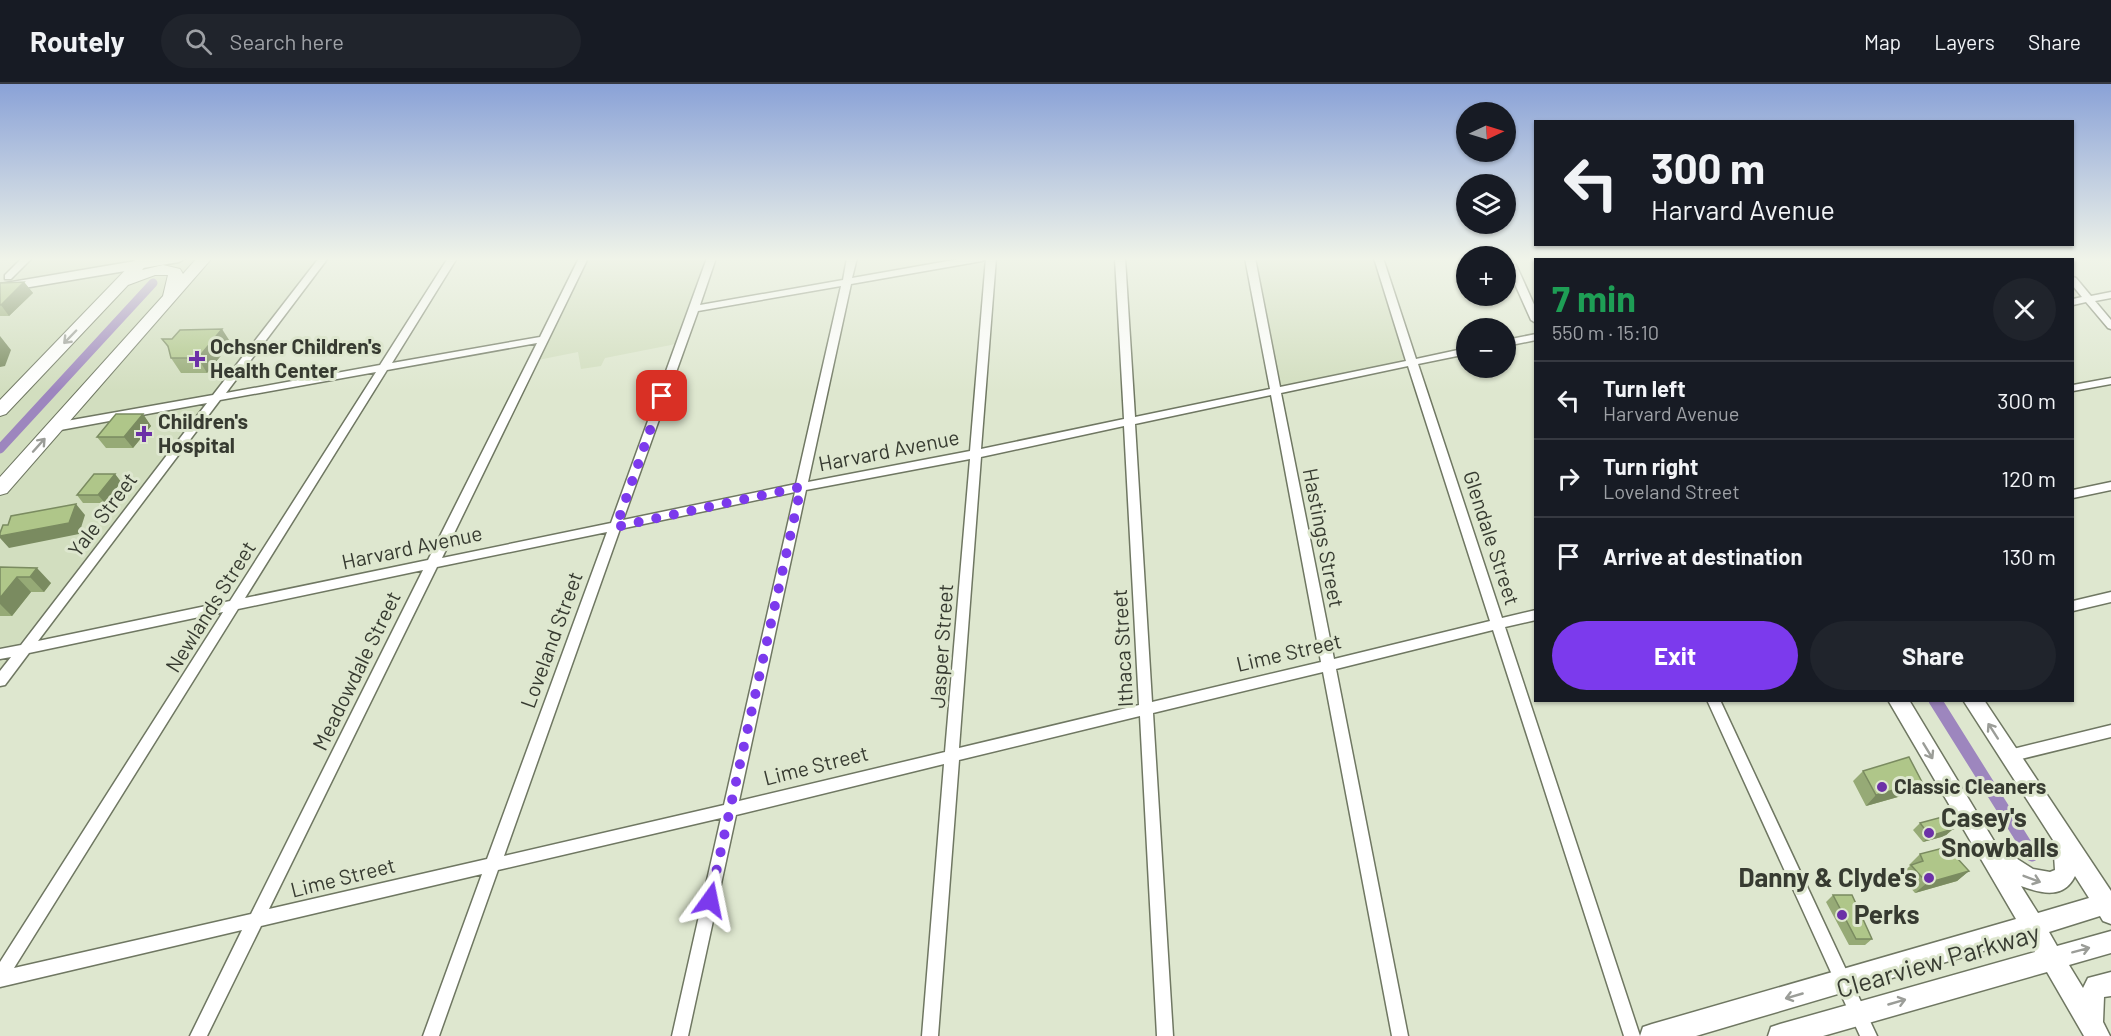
<!DOCTYPE html>
<html lang="en">
<head>
<meta charset="utf-8">
<style>
	body { margin:0; font-family:Barlow,sans-serif; background:#20242c; color:#f1f3f6; height:100vh; display:flex; flex-direction:column; font-size:22px; white-space:nowrap }
	* { box-sizing:border-box; margin:0 }
	p { font-size:20px; color:#9ea1a6 }
	.icon { flex:none; width:33px; height:33px; fill:none; stroke:currentColor; stroke-width:2; stroke-linecap:round; stroke-linejoin:round }
	.map { position:relative; flex:1; overflow:hidden }
	.sheet { position:absolute; left:1534px; top:174px; width:540px; height:444px; display:flex; flex-direction:column; background:#171b24; border-radius:0px; box-shadow:0 2px 4px #0004 }
	.sheet>* { flex:none }
	.top-card { position:absolute; left:1534px; top:36px; width:540px; height:126px; border-radius:0px; box-shadow:0 2px 4px #0004; background:#171b24; color:#f1f3f6; overflow:hidden }
	.needle { width:39px; rotate:86deg }
	.buttons { position:absolute; left:1456px; top:18px; display:grid; gap:12px }
	.buttons a { display:grid; place-items:center; width:60px; height:60px; border-radius:50%; background:#171b24; box-shadow:0 2px 4px #0004; font-size:30px }
	.pin { position:absolute; display:grid; place-items:center; width:51px; height:51px; color:#fff; margin:-26px; border-radius:12px; box-shadow:0 3px 9px #0006 }
	.me { position:absolute; width:66px; margin:-33px; rotate:12deg; stroke-linejoin:round; filter:drop-shadow(0 0 4px #0008) }
	.turn { display:flex; align-items:center; gap:21px; height:126px; padding:0 18px; font-size:27px }
	.turn .icon { width:78px; height:78px; stroke-width:2.5 }
	.turn b { display:block; font-size:42px; line-height:51px }
	.round { display:grid; place-items:center; flex:none; width:63px; height:63px; border-radius:32px; background:#20242c }
	.summary { display:flex; align-items:center; justify-content:space-between; height:102px; padding:0 18px }
	h1 { font-size:36px; font-weight:700; line-height:45px; color:#1e9e55 }
	.primary-button { display:flex; gap:12px; margin-top:auto; padding:12px 18px }
	.primary-button a { flex:1; height:69px; border-radius:36px; background:#7c3aed; color:#fff; font-size:24px; font-weight:700; line-height:69px; text-align:center }
	.primary-button a+a { background:#20242c; color:#f1f3f6 }
	ul { padding:0; list-style:none }
	li { display:flex; align-items:center; gap:18px; height:78px; padding:0 18px; border-top:2px solid #363941 }
	li div { flex:1 }
	li b { display:block; font-size:22px }
	li em { font-style:normal }
	header { display:flex; align-items:center; gap:36px; box-sizing:border-box; height:84px; padding:0 30px; background:#171b24; border-bottom:2px solid #363941 }
	header strong { font-size:28px }
	nav { display:flex; gap:33px; margin-inline-start:auto; font-size:21px }
	.search { width:420px; height:54px; background:#20242c; display:flex; align-items:center; gap:15px; box-sizing:border-box; padding:0 21px; border-radius:33px; color:#9ea1a6; font-size:22px }
	.map>svg:first-child { display:block }
	.built { fill:#d2debf }
	.lines { fill:none; stroke-linecap:round; stroke-linejoin:round }
	.canal-far1 { stroke:#9d86be; stroke-width:9 }
	.canal { stroke:#9d86be; stroke-width:13 }
	.street-casing { stroke:#6f7762; stroke-width:3 }
	.secondary-casing { stroke:#6f7762; stroke-width:3 }
	.primary-casing { stroke:#6f7762; stroke-width:2 }
	.street { fill:#fff; fill-rule:evenodd }
	.secondary { fill:#fff; fill-rule:evenodd }
	.primary { fill:#fff; fill-rule:evenodd }
	.wall { fill:#96aa76 }
	.shaded-wall { fill:#7a8b60 }
	.building { fill:#afc689; stroke:#7a8b60; stroke-width:1.5 }
	.oneway { stroke:#9b9d98 }
	.route { stroke:#7c3aed; stroke-width:10; stroke-dasharray:0 18 }
	.poi-dot { fill:#6c31a7; stroke:#dee7cf; stroke-width:2 }
	.labels { text-anchor:middle; stroke-width:6; stroke-linejoin:round; paint-order:stroke }
	.poi-label { font-size:21px; font-weight:bold; fill:#373b31; stroke:#dee7cf; text-anchor:start }
	.street-label { font-size:21px; fill:#373b31; stroke:#dee7cf }
	.near-poi-label { font-size:26px; font-weight:bold; fill:#373b31; stroke:#dee7cf; text-anchor:start }
	.near-street-label { font-size:26px; fill:#373b31; stroke:#dee7cf }
</style>
</head>
<body>
<header>
<strong>Routely</strong>
<div class="search"><svg class="icon" aria-label="search" viewBox="0 0 24 24"><circle cx="10" cy="10" r="6"/><path d="M15 15l6 6"/></svg>Search here</div>
<nav><a>Map</a><a>Layers</a><a>Share</a></nav>
</header>
<div class="map">
<svg width="2111" height="952" viewBox="0 0 2111 952">
	<rect width="100%" height="100%" fill="#dee7cf"/>
	<path class="built" d="M31,174H319L0,585V204Z
		M588,174H708L676,260L605,274L601,282L581,285L578,268L538,276Z
		M1254,174H1374L1407,276L1279,302Z"/>
	<g class="lines">
		<path class="canal-far1" d="M0,365L153,199"/>
		<path class="canal" d="M1935,616L2032,771"/>
		<g class="street-casing">
			<path id="street" d="M22,174H32L11,195H5V191Z
				M319,174H328L226,309L380,281L448,174H457L392,279L540,253L579,174H588L442,474L611,439L707,174H716L700,221L843,196L847,174H857L852,194L965,174H996L981,365L1124,335L1115,174H1125L1135,333L1270,305L1245,174H1255L1280,303L1406,277L1374,174H1383L1416,275L1467,264V270L1418,280L1502,534L1536,526V536L1505,543L1640,952H1624L1493,546L1336,585L1408,952H1392L1323,588L1153,629L1173,952H1157L1140,632L959,676L938,952H922L944,680L736,731L688,952H672L721,734L498,786L439,952H423L482,790L261,842L207,952H190L242,846L0,903V878L223,528L29,569L5,601L0,602V587L11,573L0,575V565L21,561L207,319L55,347L50,343L55,339L213,311ZM986,174L970,367L808,398L851,200L982,177ZM841,202L796,400L623,436L698,227ZM537,259L428,476L245,514L387,286ZM1408,282L1490,537L1334,575L1281,309ZM376,288L230,517L38,557L220,316ZM1271,311L1321,578L1152,618L1135,340ZM1124,342L1139,621L959,664L981,373ZM970,375L945,668L739,717L806,406ZM795,408L724,721L504,772L620,445ZM607,448L487,775L269,825L437,483ZM423,486L251,830L14,884L238,525Z
				M1506,174H1513L1536,225V239L1531,236L1506,180Z
				M1869,174H1878V176H1869Z
				M1909,174H1924L1908,176Z
				M2051,174H2060V176H2051Z
				M2073,193L2076,194L2091,212L2111,208V214L2095,217L2111,236V245L2108,244L2086,218L2073,221V215L2082,213L2073,202Z
				M1536,250V256L1506,262V256Z
				M2111,294V300L2073,307V301Z
				M2111,398V406L2073,414V406Z
				M2111,508V518L2073,527V517Z
				M1707,616H1720L1877,952H1860Z
				M2111,641V653L2009,678L2004,676L2002,672L2004,668L2009,666Z"/>
		</g>
		<g class="secondary-casing">
			<path id="secondary" d="M153,174H186L179,178L0,208V200Z
				M1638,174H1654L1655,176H1639Z
				M1681,174H1695L1696,176H1682Z
				M1888,616H1909L1997,762L2033,785L2050,788L2055,786L2053,756L1963,616H1984L2111,807V840L2103,837L2100,832L2049,848L2057,862L2111,847V869L2069,881L2083,904L2088,894L2111,888V912L2104,913L2103,938L2110,952H2084L2047,888L1823,952H1768L1771,943L1780,940L2035,868L2027,854L1696,952H1640L1643,943L1652,940L2016,835ZM2075,792L2089,814L2038,829L2021,802C2042,810 2064,815 2075,792Z"/>
		</g>
		<g class="primary-casing">
			<path id="primary" d="M137,174H152L142,186L163,181L180,185L183,190L197,174H212L7,409L0,411V393L163,212L168,191H155L128,201L6,330L0,332V316Z"/>
		</g>
		<use href="#street" class="street"/>
		<use href="#secondary" class="secondary"/>
		<use href="#primary" class="primary"/>
	</g>
	<path class="wall" d="M24,198L33,209L9,232H0V199Z
		M162,255L231,259L207,289H181L171,274L169,265Z
		M143,330L151,342L133,364H106L97,353Z
		M115,390L121,398L105,419H83L77,411Z
		M0,483L51,499L44,508H31L12,532H0Z
		M1863,687L1912,709L1866,722L1853,697Z
		M1920,739L1953,745L1945,752L1923,758L1913,746Z
		M1920,770L1969,787L1957,797L1915,809L1900,791L1910,782L1909,781Z
		M1833,811L1872,855L1865,861H1849L1826,818Z"/>
	<path class="shaded-wall" d="M24,198L33,209L9,232L1,221Z
		M222,245L231,259L207,289L198,274Z
		M0,252L11,266L5,282L0,283Z
		M143,330L151,342L133,364L124,353Z
		M115,390L121,398L105,419L98,411Z
		M76,420L85,431L79,450L9,464L0,454V452Z
		M37,484L51,499L44,508L30,493Z
		M17,493L31,508L12,532L0,520V514Z
		M1922,698L1912,709L1866,722L1876,711Z
		M1953,745L1945,752L1923,758L1930,752Z
		M1969,787L1957,797L1915,809L1927,799Z"/>
	<path class="building" d="M24,198L1,221H0V199Z
		M222,245L198,274H171L168,262L162,255H172L180,246Z
		M116,330H143L124,353H97Z
		M94,390H115L98,411H77Z
		M76,420L69,439L0,452V449L3,441H8L11,432Z
		M0,483L37,484L30,493H17L0,514Z
		M1909,673L1922,698L1876,711L1863,687Z
		M1942,733L1953,745L1930,752L1920,739Z
		M1947,763L1969,787L1927,799L1911,781L1923,777L1920,770Z
		M1833,811H1852L1872,855H1856Z"/>
	<defs><path id="oneway-shaft" d="M-6 0H5M1.5-3L5.5 0L1.5 3" fill="none" stroke-width="1.6" stroke-linecap="round" stroke-linejoin="round" transform="scale(1.5)"/></defs>
	<g class="oneway">
		<use href="#oneway-shaft" transform="translate(70 253) rotate(134)"/>
		<use href="#oneway-shaft" transform="translate(39 361) rotate(-48)"/>
		<use href="#oneway-shaft" transform="translate(1993 647) rotate(-123)"/>
		<use href="#oneway-shaft" transform="translate(1928 667) rotate(59)"/>
		<use href="#oneway-shaft" transform="translate(2032 795) rotate(21)"/>
		<use href="#oneway-shaft" transform="translate(2081 866) rotate(-15)"/>
		<use href="#oneway-shaft" transform="translate(1794 912) rotate(164)"/>
		<use href="#oneway-shaft" transform="translate(1897 918) rotate(-16)"/>
	</g>
	<linearGradient id="sky" x2="0" y2="1"><stop stop-color="#8aa2d7"/><stop offset="0.57" stop-color="#f0f4e9"/><stop offset="1" stop-color="#f0f4e9" stop-opacity="0"/></linearGradient>
	<rect width="2111" height="307" fill="url(#sky)"/>
	<g class="lines">
		<path class="route" d="M662,312L616,443L801,403L710,816"/>
	</g>
	<g class="poi-dot">
		<path d="M194 266h6v6h6v6h-6v6h-6v-6h-6v-6h6z"/>
		<path d="M141 341h6v6h6v6h-6v6h-6v-6h-6v-6h6z"/>
		<circle cx="1882" cy="703" r="6"/>
		<circle cx="1929" cy="749" r="6"/>
		<circle cx="1929" cy="794" r="6"/>
		<circle cx="1842" cy="831" r="6"/>
	</g>
	<g class="labels">
		<g class="poi-label">
			<text x="210" y="270">Ochsner Children's<tspan x="210" dy="24">Health Center</tspan></text>
			<text x="158" y="345">Children's<tspan x="158" dy="24">Hospital</tspan></text>
			<text x="1894" y="710">Classic Cleaners</text>
		</g>
		<g class="street-label">
			<text transform="translate(889 367) rotate(-11)" y="7">Harvard Avenue</text>
			<text transform="translate(103 431) rotate(-53)" y="7">Yale Street</text>
			<text transform="translate(1323 454) rotate(79)" y="7">Hastings Street</text>
			<text transform="translate(1491 454) rotate(72)" y="7">Glendale Street</text>
			<text transform="translate(412 464) rotate(-12)" y="7">Harvard Avenue</text>
			<text transform="translate(211 523) rotate(-58)" y="7">Newlands Street</text>
			<text transform="translate(552 556) rotate(-70)" y="7">Loveland Street</text>
			<text transform="translate(942 562) rotate(-86)" y="7">Jasper Street</text>
			<text transform="translate(1123 564) rotate(-93)" y="7">Ithaca Street</text>
			<text transform="translate(1289 569) rotate(-13)" y="7">Lime Street</text>
			<text transform="translate(357 587) rotate(-64)" y="7">Meadowdale Street</text>
			<text transform="translate(816 682) rotate(-14)" y="7">Lime Street</text>
			<text transform="translate(343 794) rotate(-14)" y="7">Lime Street</text>
		</g>
		<g class="near-poi-label">
			<text x="1941" y="743">Casey's<tspan x="1941" dy="30">Snowballs</tspan></text>
			<text x="1917" y="803" text-anchor="end">Danny &amp; Clyde's</text>
			<text x="1854" y="840">Perks</text>
		</g>
		<g class="near-street-label">
			<text transform="translate(1938 877) rotate(-16)" y="9">Clearview Parkway</text>
		</g>
	</g>
</svg>
<div class="buttons">
<a><svg class="needle" viewBox="-14 -14 28 28"><path d="M0-13l5 13h-10z" fill="#e53935"/><path d="M0 13l5-13h-10z" fill="#9ea1a6"/></svg></a>
<a><svg class="icon" aria-label="layers" viewBox="0 0 24 24"><path d="M12 4l9 5-9 5-9-5zM3 14l9 5 9-5"/></svg></a>
<a>+</a>
<a>−</a>
</div>
<div class="pin" style="left:662px;top:312px;background:#d93025"><svg class="icon" aria-label="arrive" viewBox="0 0 24 24"><path d="M6 21V4h12l-3 4 3 4H6"/></svg></div>
<svg class="me" style="left:710px;top:816px" viewBox="-20 -20 40 40"><path d="M0-17L14 15 0 8-14 15z" fill="#7c3aed" stroke="#fff" stroke-width="4"/></svg>
<div class="top-card">
<div class="turn"><svg class="icon" aria-label="left" viewBox="0 0 24 24"><path d="M17 20v-9H6M10 6l-5 5 5 5"/></svg><div><b>300 m</b>Harvard Avenue</div></div>
</div>
<section class="sheet">
<div class="summary"><div><h1>7 min</h1><p>550 m · 15:10</p></div><a class="round"><svg class="icon" aria-label="close" viewBox="0 0 24 24"><path d="M6 6l12 12M18 6L6 18"/></svg></a></div>
<ul>
<li><svg class="icon" aria-label="left" viewBox="0 0 24 24"><path d="M17 20v-9H6M10 6l-5 5 5 5"/></svg><div><b>Turn left</b><p>Harvard Avenue</p></div><em>300 m</em></li>
<li><svg class="icon" aria-label="right" viewBox="0 0 24 24"><path d="M7 20v-9h11M14 6l5 5-5 5"/></svg><div><b>Turn right</b><p>Loveland Street</p></div><em>120 m</em></li>
<li><svg class="icon" aria-label="arrive" viewBox="0 0 24 24"><path d="M6 21V4h12l-3 4 3 4H6"/></svg><div><b>Arrive at destination</b></div><em>130 m</em></li>
</ul>
<div class="primary-button"><a>Exit</a><a>Share</a></div>
</section>
</div>
</body>
</html>
